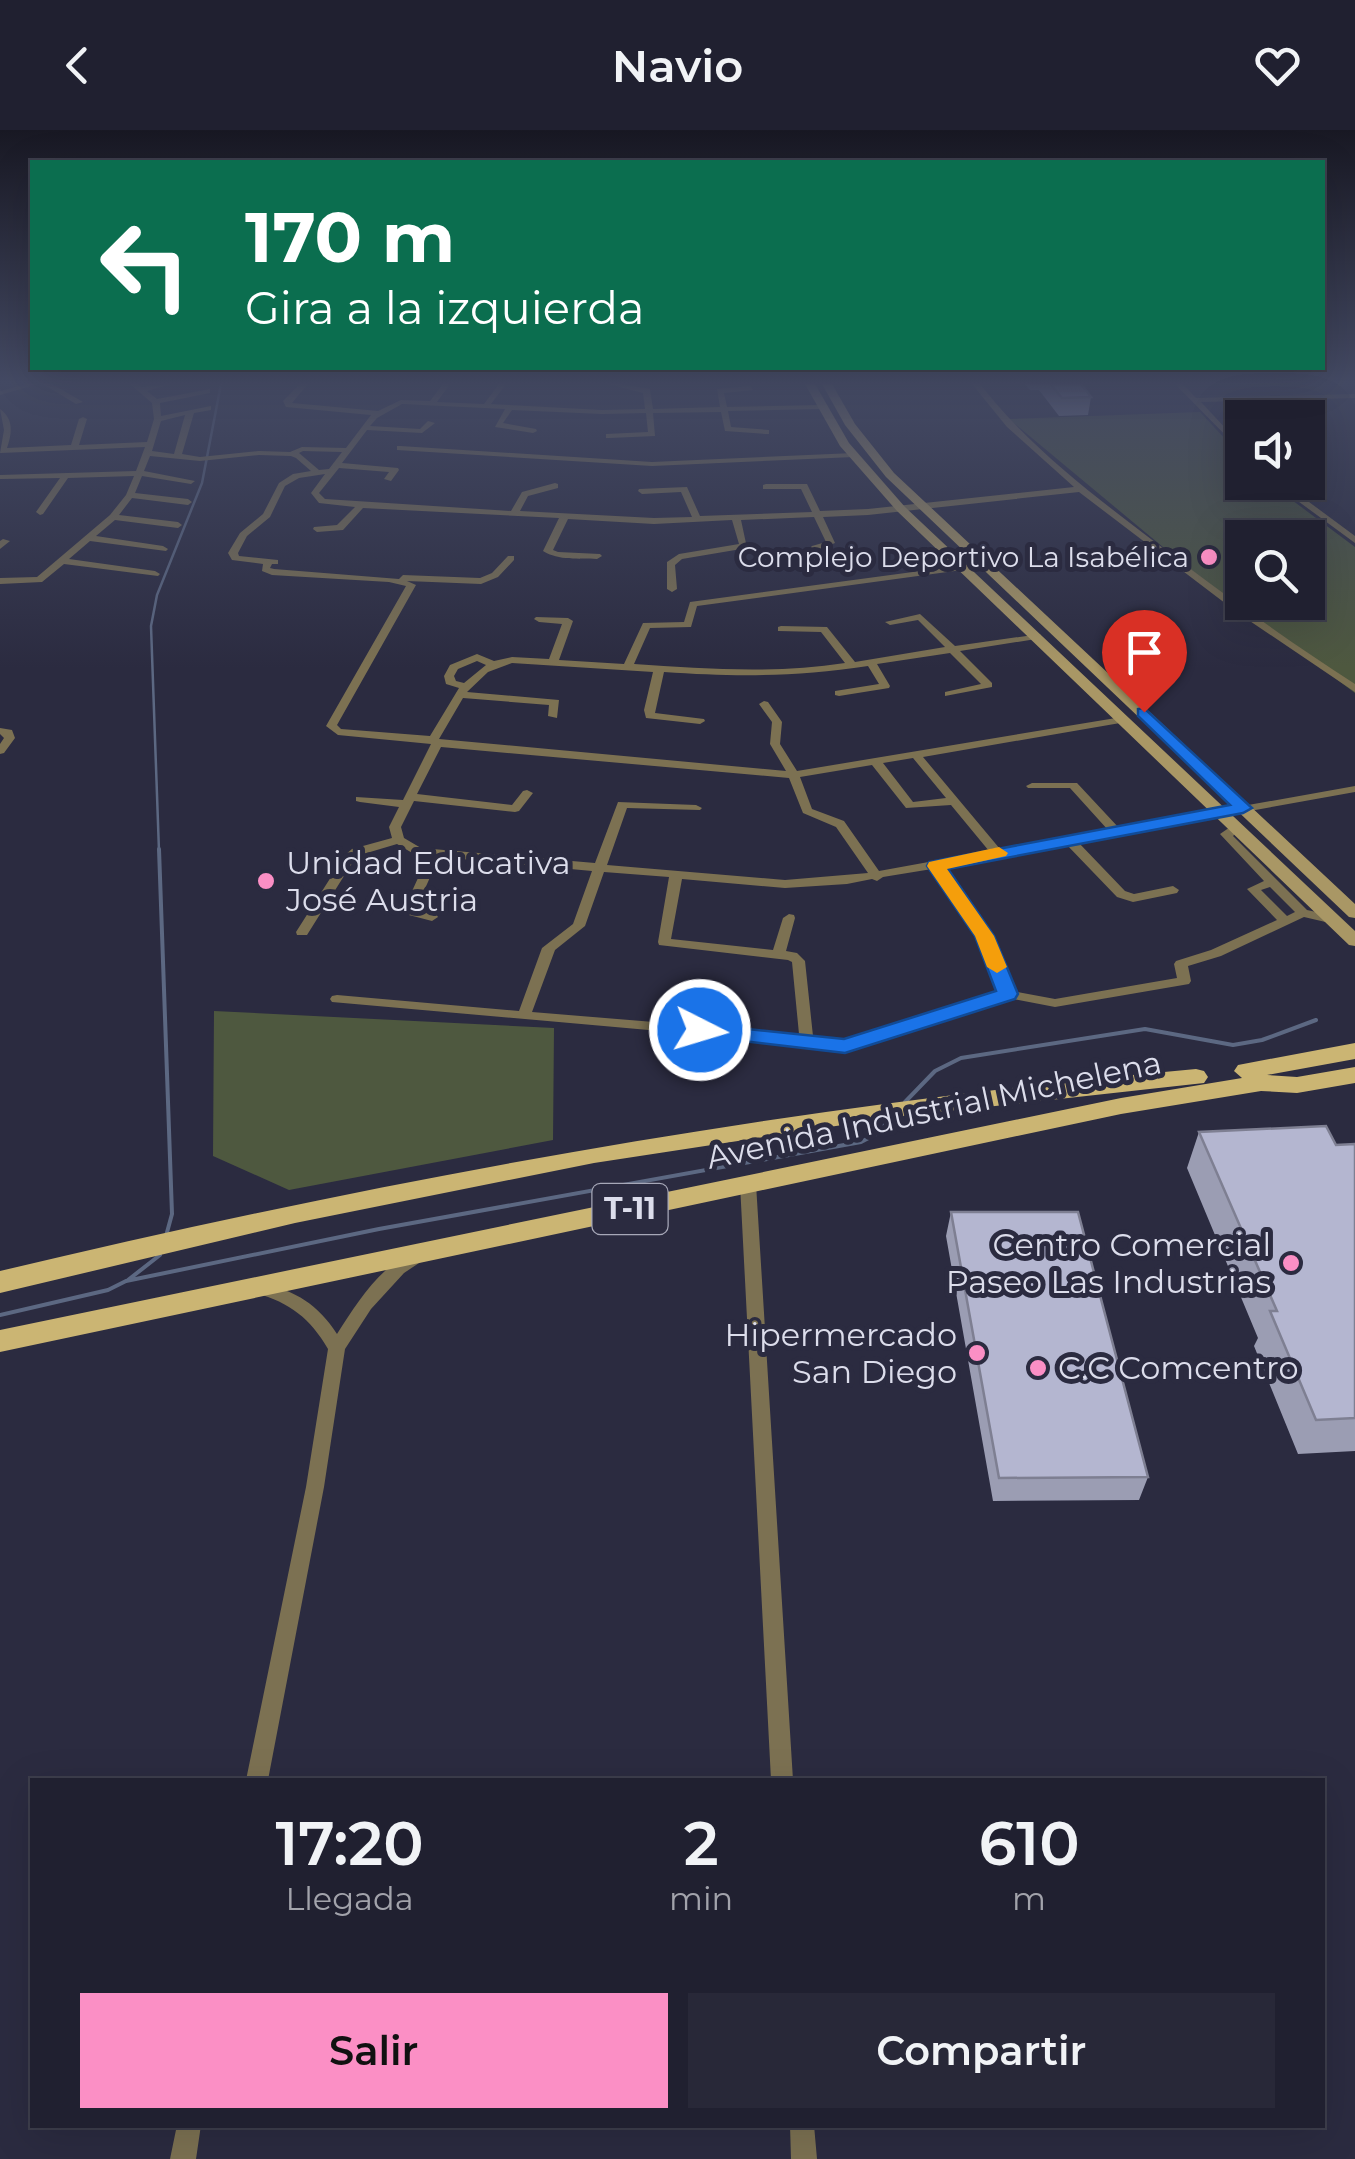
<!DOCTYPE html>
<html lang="es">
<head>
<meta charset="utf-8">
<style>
	body { margin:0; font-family:Montserrat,sans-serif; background:#282838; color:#f1f3f6; height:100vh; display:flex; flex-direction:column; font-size:38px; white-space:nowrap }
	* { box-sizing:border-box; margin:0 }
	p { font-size:32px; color:#a2a3ab }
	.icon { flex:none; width:55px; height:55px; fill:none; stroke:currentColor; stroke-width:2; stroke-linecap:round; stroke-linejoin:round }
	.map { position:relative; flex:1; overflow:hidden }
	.details { position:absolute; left:30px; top:1648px; width:1295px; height:350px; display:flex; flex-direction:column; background:#202030; border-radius:0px; box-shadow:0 10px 40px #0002,0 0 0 2px #3d3e4c }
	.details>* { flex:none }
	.hud { position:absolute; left:30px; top:30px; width:1295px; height:210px; border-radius:0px; box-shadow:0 10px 40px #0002,0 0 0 2px #3d3e4c; background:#0b6e4f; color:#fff; overflow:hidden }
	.fabs { position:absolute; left:1225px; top:270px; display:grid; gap:20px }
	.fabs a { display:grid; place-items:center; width:100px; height:100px; border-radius:0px; background:#202030; box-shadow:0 10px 40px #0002,0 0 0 2px #3d3e4c; font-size:50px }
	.pin { position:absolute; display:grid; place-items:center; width:85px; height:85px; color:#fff; margin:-102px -42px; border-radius:50% 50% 50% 0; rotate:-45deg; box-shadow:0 0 10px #0007 }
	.pin .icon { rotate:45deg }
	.me { position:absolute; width:110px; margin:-55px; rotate:95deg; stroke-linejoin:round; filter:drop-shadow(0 0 8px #0008) }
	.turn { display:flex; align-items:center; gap:35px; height:210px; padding:0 50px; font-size:45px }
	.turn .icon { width:130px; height:130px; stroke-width:2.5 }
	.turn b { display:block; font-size:70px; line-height:85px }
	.eta { display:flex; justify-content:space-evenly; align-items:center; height:170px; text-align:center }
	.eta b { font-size:60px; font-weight:600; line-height:70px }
	.action { display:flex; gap:20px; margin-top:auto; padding:20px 50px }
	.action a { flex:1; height:115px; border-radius:0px; background:#fb8fc5; color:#111; font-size:40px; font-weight:600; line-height:115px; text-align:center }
	.action a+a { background:#282838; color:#f1f3f6 }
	header { display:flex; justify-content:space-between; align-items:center; height:130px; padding:0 50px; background:#202030; font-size:45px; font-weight:600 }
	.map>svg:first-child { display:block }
	.green { fill:#4e583f; fill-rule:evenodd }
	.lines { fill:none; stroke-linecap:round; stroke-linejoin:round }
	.stream-far1 { stroke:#5c6882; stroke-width:2.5 }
	.stream { stroke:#5c6882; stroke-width:4 }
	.minor { fill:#7c7152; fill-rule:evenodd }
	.secondary { fill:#a99765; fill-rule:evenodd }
	.primary { fill:#cbb573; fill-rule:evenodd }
	.wall { fill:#9b9db3 }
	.building { fill:#b4b6d0; stroke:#7e7f92; stroke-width:2.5 }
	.route { fill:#1a73e8; stroke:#114b97; stroke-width:2.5 }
	.slow { fill:#f59e0b }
	.poi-dot { fill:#fb8fc5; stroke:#2b2b40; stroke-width:4 }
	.labels { text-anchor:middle; stroke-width:10; stroke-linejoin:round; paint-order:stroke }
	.far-poi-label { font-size:28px; fill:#dcddeb; stroke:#2b2b40; text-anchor:end }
	.shield { fill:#2b2b40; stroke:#a7a8b8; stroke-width:2.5 }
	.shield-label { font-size:30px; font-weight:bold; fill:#dcddeb }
	.poi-label { font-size:32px; fill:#dcddeb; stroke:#2b2b40; text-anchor:start }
	.street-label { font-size:32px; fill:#dcddeb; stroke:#2b2b40 }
</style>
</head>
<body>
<header><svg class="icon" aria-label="back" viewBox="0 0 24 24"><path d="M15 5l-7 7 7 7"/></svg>Navio<svg class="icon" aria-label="heart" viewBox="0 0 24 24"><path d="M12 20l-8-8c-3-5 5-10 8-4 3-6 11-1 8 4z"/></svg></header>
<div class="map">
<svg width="1355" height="2029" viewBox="0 0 1355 2029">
	<rect width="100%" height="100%" fill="#2b2b40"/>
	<path class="green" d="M1200,282L1242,327V352L1269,353L1355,417V563L1187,437L1009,289ZM1242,408H1308V472H1242Z
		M214,881L554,898L553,1010L289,1060L213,1026Z"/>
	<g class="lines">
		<path class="stream-far1" d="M159,721L151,496L157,465L202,353L221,254"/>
		<path class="stream" d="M159,719L172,1084L166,1106
			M905,972L935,941L961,928L1145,899L1233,915L1262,910L1316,890
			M128,1150L160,1125
			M0,1185L108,1160L126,1151L379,1099L861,1012L878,1003L892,987"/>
		<path class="minor" d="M27,254H38L0,265V261Z
			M43,254H52L83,272L76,274Z
			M130,254H138L142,257L171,254L147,261L157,269L210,259V263L160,273L161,286L211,276V280L194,283L182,324L200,327L259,321L290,322L302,317L346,318L371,285L286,277L283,271L300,254H308L292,273L378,281L401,270L430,271L443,254H450L437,272L484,274L499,254H506L491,274L602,280L645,279L643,263L608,254H621L650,259L653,279L720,277L717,259L750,256L753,260L724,263L727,277L822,275L826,277L822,279L728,281L731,297L769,300V304H766L725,301L721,282L653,283L655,306L609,308H606V304L648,302L646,283L602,284L512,280L503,293L536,299L537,301L533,303L495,297L505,279L402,274L377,288L370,296L420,299L428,291L435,293L422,303L367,300L342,333L398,338L399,340L391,351L384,349L389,342L339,338L319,363L325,369L511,381L522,362L555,353L558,354V358L528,366L520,381L654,388L692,387L681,362L642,364L638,361L639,359L687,357L700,386L812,382L801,359H763V355L766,354H807L820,381L868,379L1074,357L1007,297L972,254H980C1026,313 1084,358 1143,403C1212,456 1282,507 1355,554V562L1238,483L1079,362L868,385L823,387L835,413L815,421L810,418L812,416L826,412L814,387L741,390L747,418L682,429L675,435L677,459L672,462L667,459V432L679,424L739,414L732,390L654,394L568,389L553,420L558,422L600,424L602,426L597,429C579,428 559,431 543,421L559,388L363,378L343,400L317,402L313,399L314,397L337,395L355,377L319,373L311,363L325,344L299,348L285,356L270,387L247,406L238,423L239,426L278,430V434H272L270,438L274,439L399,449L403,445L480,448L492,443L508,426H514V430L498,447L481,454L407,451L416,455L337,595L341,599L430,606L459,558L446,554L444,546L450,535L477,524L494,531L512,527L549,529L562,494L539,492L534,489L536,487L568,488L573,491L559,530L624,534L643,493L684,492L690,472L965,435V439L962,440L697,476L691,497L650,498L634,534C705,539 775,544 845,533L821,502L778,501V497L781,496L827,497L855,532L945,517L918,490L890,495L885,492L920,484L955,516L1040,504L1041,506L1036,509L960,521L992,553V557L945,566V562L981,554L950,523L877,534L890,556L889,558L839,566L835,565V561L879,554L868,536C795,547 737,547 664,542L655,583L704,589L705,591L700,594L646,588L644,580L653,542L512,533L488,542L467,562L559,570L557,588L548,586L549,575L463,568L439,609L786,641L770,614L772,592L759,574L764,571L768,572L782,592L780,614L797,641L1122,587L1127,590L1126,592L923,627L1000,719L1108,700L1070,658H1028L1026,656L1032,653H1077L1119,698L1355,656V662L1078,712L1125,761L1134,764L1173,756L1179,760L1177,763L1133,772L1117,767L1066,714L943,737L991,806L1012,861L1055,869L1177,848L1174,834L1176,831L1211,820L1277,790L1247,759L1264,751L1220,704L1236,693L1242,697L1233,706L1307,780L1339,787L1340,790L1334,794L1304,787L1221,826L1188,836L1191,851L1189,854L1055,877L1008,868L845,921L806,914L332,872L330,869L332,866L337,865L519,881L542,818L573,794L592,741L439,727L416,779L436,784L438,787L432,791L405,784L403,781L428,726L414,724L397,714L360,725L354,730L307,805H297L296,802L345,725L352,719L392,708L389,697L399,677L360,672L356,671V667L403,670L431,614L338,605L326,596L406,456L389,452L272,445L262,441L263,434L232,430L228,423L240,403L263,384L279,353L293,344L311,341L296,328L291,326L259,325L200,331L150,326L144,341L195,351L191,354L142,346L135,363L188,369L192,372L188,375L132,368L119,385L178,392L182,395L178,398L115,390L96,406L163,416L168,419L166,421L90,411L69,429L155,441L160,444L158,446L64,434L42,452L0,454V448L37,447L110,385L126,365L134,346L68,348L43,384L40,385L36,382L60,348L0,349V345L136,341L145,317L0,323L4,300L0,279C14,289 12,303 7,318L71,315L79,289L83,287L87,289L79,315L147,312L154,289L152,273ZM185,285L174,324L152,321L161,291ZM303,321L342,322L329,339L319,340L299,323ZM477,531L486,535L464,553L456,551L454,546L458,539ZM441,617L789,648L803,683L836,697L868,743L785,750L607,735L627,678L700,680L702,678L696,675L618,672L595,733L421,718L404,708L401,697L414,671L515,682L519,681L533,663L527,660L523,661L512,675L417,664ZM913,628L946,668L913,672L883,633ZM872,635L906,678L951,675L989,721L879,741L844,691L812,679L800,647ZM932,739L979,806L999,862L845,911L813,906L805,831L797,823L786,821L795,788L794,785L789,784L783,788L773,820L671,809L682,749L785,758L847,754L872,749L877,751L883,747ZM604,742L669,747L658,812L659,815L788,830L792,832L799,904L532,882L555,820L585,796ZM1270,757L1295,782L1287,786L1261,760Z
			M1175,254H1183L1196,268L1355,264V268L1201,272L1242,316V322Z
			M400,316L652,332L854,323L858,325L854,327L652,336L397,320V316Z
			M1272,352H1282L1355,406V413Z
			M3,409L10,411L0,419V411Z
			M0,598L12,600L15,608L4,623L0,624V614L4,608L0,604Z
			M748,1048L756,1054L793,1650H771L740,1054Z
			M416,1121L422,1123L424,1127L422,1131L404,1143L371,1179L345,1219L324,1357L268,1650H246L306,1357L328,1219C310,1188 290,1173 256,1163L254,1158L256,1153L262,1152C296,1162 318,1174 337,1204C357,1173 380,1135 416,1121Z
			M177,1995H201L196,2029H170Z
			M790,1995H814L817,2029H791Z"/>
		<path class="secondary" d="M805,254H815L849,313L905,377L1355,801V816L1349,815L897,381L840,316Z
			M822,254H832L855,294L894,343L1355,774V788L1349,787L886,347L845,295Z"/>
		<path class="primary" d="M1355,913V929L1267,945L1297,947L1355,937V953L1297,963L1261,961L1121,984L0,1222V1200L1121,968L1242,948L1234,941L1238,935Z
			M1196,939L1204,941L1208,947L1204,953L895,987L594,1033L295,1093L0,1163V1141C395,1047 791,975 1196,939Z"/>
	</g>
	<path class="wall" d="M1025,254H1081L1091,267L1088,285L1059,286L1039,260H1030Z
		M1199,1002L1336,1015L1355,1014V1321L1298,1324L1254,1216L1258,1208L1187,1038Z
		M951,1082L1148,1347L1139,1370L993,1371L946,1106Z"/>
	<path class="building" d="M1050,254H1081L1091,267L1062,268Z
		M1326,996L1336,1015L1355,1014V1288L1316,1290L1270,1181H1277L1199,1002Z
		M951,1082H1078L1148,1347L999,1348Z"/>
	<linearGradient id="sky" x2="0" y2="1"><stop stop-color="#181823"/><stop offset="0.47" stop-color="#444a64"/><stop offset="1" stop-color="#444a64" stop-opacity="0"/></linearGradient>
	<rect width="1355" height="538" fill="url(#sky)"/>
	<path class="route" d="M1144,578L1252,678L1243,683L948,739L994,806L1018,864L1015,869L845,923L693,905L690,900L700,894L844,909L996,861L975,806L927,736L929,732L1230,675L1138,586V579Z"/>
	<path class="slow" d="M999,717L1008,723L1006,726L947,739L994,806L1007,837L997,843L987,837L975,806L927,736L929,732Z"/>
	<g class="poi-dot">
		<circle cx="1209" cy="427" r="10"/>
		<circle cx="266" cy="751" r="10"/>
		<circle cx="1291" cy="1133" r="10"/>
		<circle cx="977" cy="1223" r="10"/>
		<circle cx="1038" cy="1238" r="10"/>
	</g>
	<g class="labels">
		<g class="far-poi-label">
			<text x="1189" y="437">Complejo Deportivo La Isabélica</text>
		</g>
		<rect class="shield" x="592.5" y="1054" width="75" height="50" rx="8"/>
		<g class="shield-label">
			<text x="630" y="1089">T-11</text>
		</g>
		<g class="poi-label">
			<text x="286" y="744">Unidad Educativa<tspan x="286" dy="37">José Austria</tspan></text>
			<text x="1271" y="1126" text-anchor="end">Centro Comercial<tspan x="1271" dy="37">Paseo Las Industrias</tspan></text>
			<text x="957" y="1216" text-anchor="end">Hipermercado<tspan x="957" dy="37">San Diego</tspan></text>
			<text x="1058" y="1249">C.C Comcentro</text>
		</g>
		<g class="street-label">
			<text transform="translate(934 980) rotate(-12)" y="11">Avenida Industrial Michelena</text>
		</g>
	</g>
</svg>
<div class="fabs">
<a><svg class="icon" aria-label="sound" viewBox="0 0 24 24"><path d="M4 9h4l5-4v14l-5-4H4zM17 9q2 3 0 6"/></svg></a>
<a><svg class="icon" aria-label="search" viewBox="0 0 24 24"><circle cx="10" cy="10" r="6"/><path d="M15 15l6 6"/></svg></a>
</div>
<div class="pin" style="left:1144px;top:582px;background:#d93025"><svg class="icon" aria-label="arrive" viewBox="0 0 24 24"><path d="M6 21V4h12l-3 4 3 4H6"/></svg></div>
<svg class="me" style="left:700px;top:900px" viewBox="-20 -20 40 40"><circle r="17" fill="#1a73e8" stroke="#fff" stroke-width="3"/><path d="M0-11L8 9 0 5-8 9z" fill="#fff"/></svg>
<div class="hud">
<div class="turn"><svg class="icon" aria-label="left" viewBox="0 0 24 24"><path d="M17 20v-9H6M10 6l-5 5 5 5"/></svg><div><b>170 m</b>Gira a la izquierda</div></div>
</div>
<section class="details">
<div class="eta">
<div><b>17:20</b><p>Llegada</p></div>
<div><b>2</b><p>min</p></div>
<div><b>610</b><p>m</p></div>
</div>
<div class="action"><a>Salir</a><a>Compartir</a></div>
</section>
</div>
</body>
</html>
